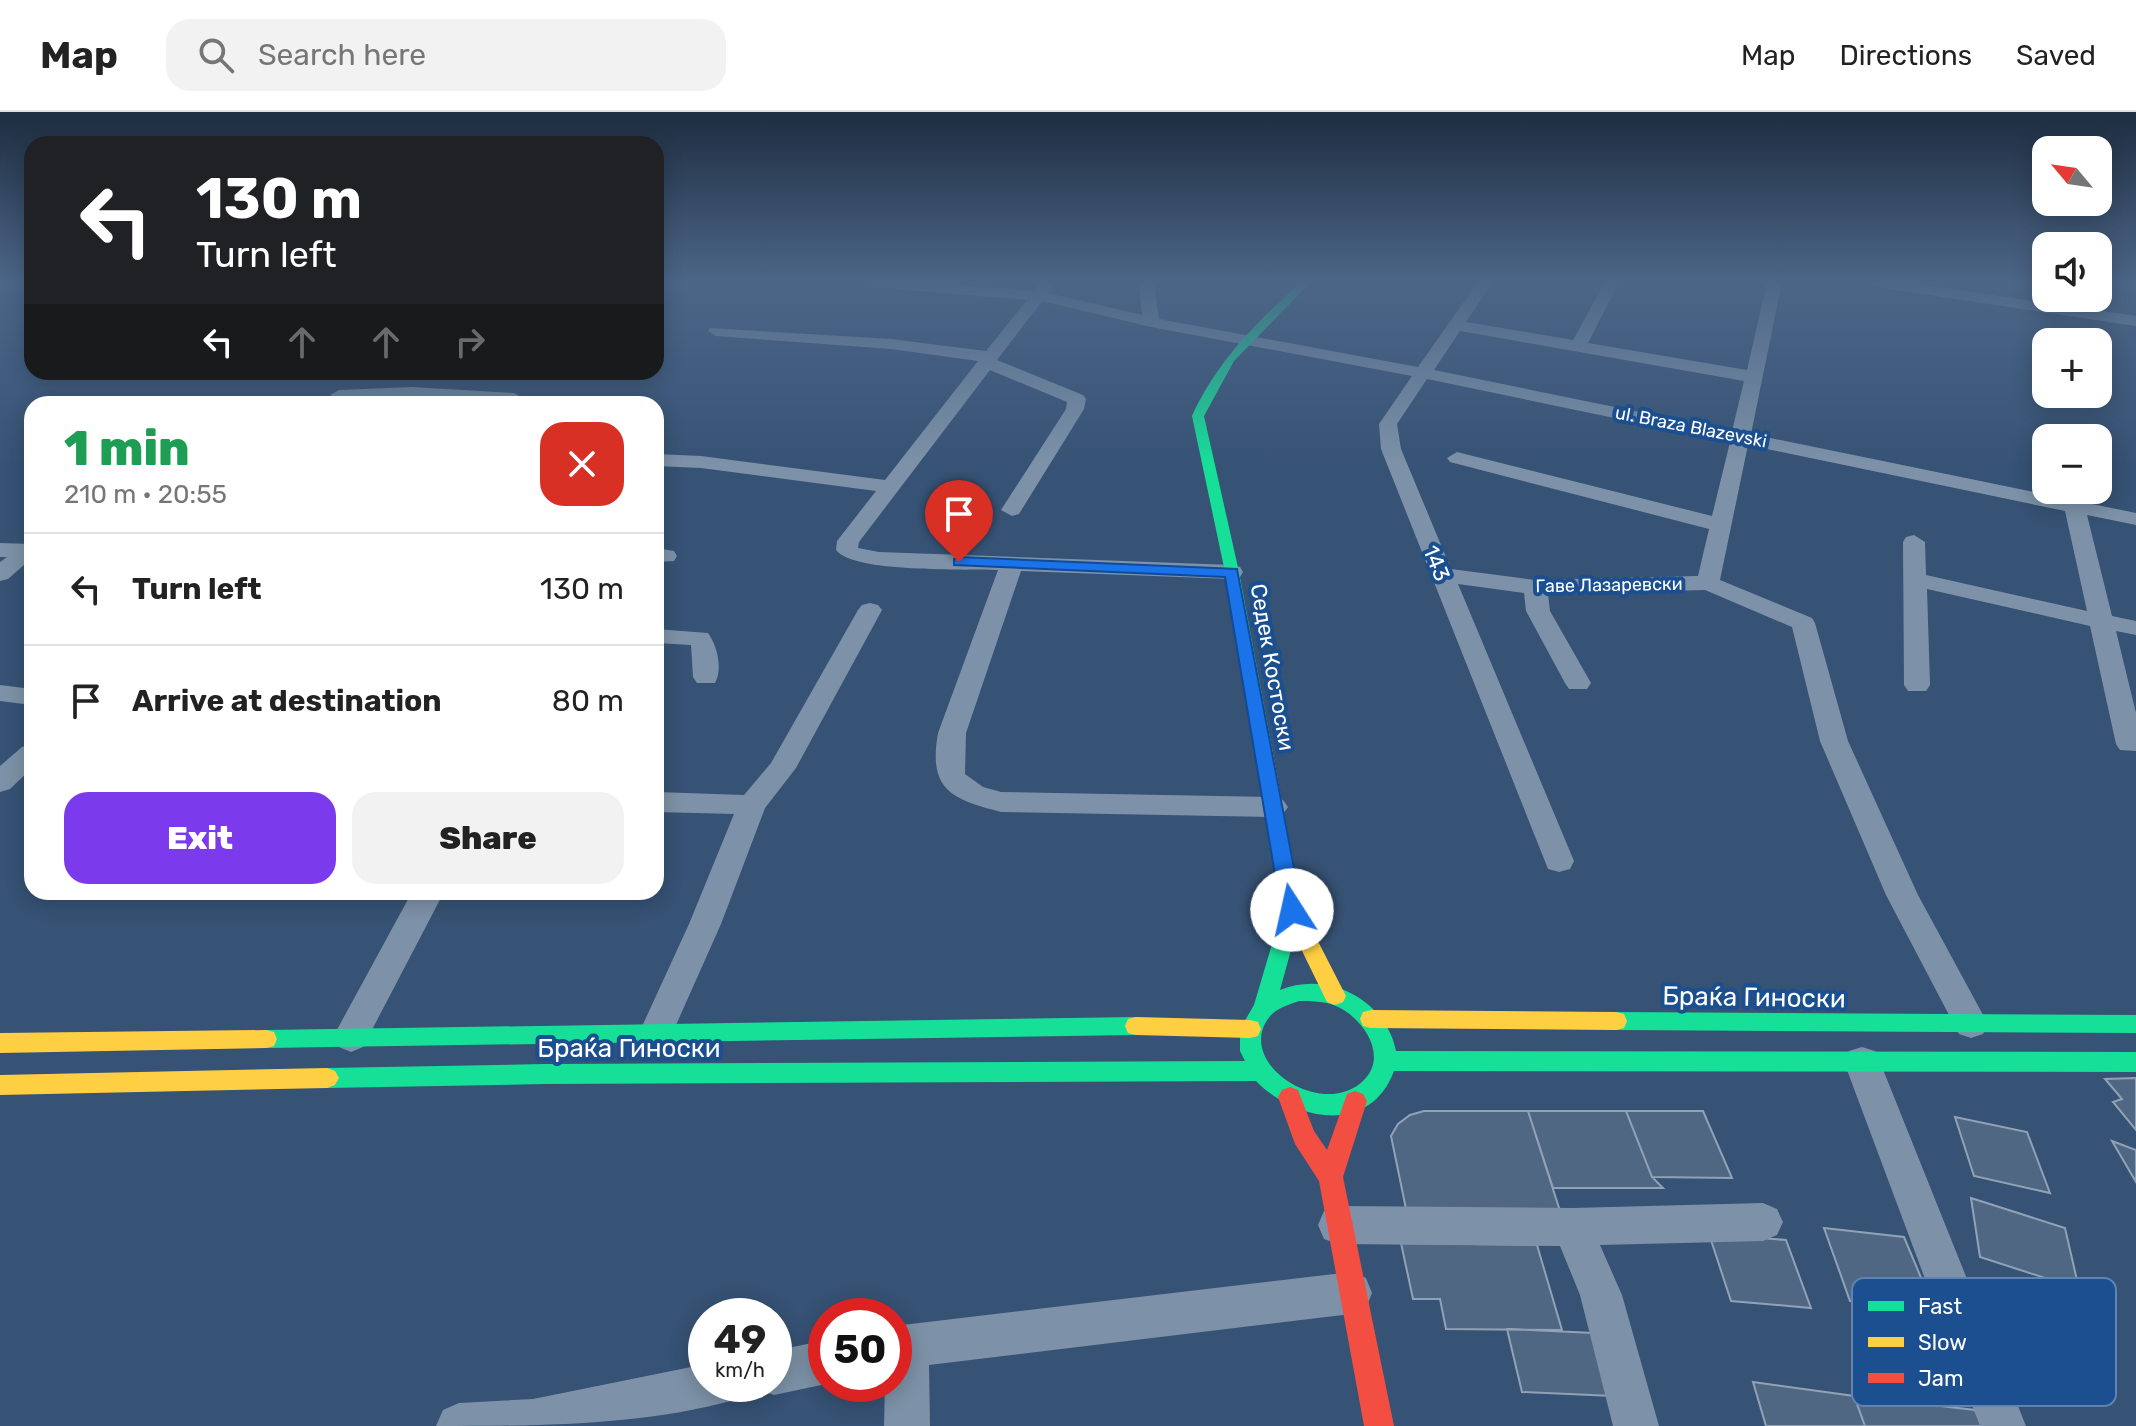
<!DOCTYPE html>
<html lang="en">
<head>
<meta charset="utf-8">
<style>
	body { margin:0; font-family:Rubik,sans-serif; background:#f2f2f2; color:#222; height:100vh; display:flex; flex-direction:column; font-size:30px; white-space:nowrap }
	* { box-sizing:border-box; margin:0 }
	p { font-size:26px; color:#767676 }
	.icon { flex:none; width:44px; height:44px; fill:none; stroke:currentColor; stroke-width:2; stroke-linecap:round; stroke-linejoin:round }
	.map { position:relative; flex:1; overflow:hidden }
	.details { position:absolute; left:24px; top:284px; width:640px; height:504px; display:flex; flex-direction:column; background:#fff; border-radius:24px; box-shadow:0 4px 20px #0003 }
	.details>* { flex:none }
	.guide { position:absolute; left:24px; top:24px; width:640px; height:244px; border-radius:24px; box-shadow:0 4px 20px #0003; background:#202124; color:#fff; overflow:hidden }
	.needle { width:52px; rotate:299deg }
	.controls { position:absolute; left:2032px; top:24px; display:grid; gap:16px }
	.controls a { display:grid; place-items:center; width:80px; height:80px; border-radius:16px; background:#fff; box-shadow:0 4px 20px #0003; font-size:40px }
	.speed { position:absolute; left:688px; top:1186px; display:flex; gap:16px; font-size:40px; font-weight:700; text-align:center }
	.speed>* { display:grid; place-content:center; width:104px; height:104px; border-radius:50%; background:#fff; box-shadow:0 4px 20px #0003; line-height:1 }
	.speed small { font-size:20px; font-weight:400 }
	.speed .limit { border:12px solid #d22; background:#fff; color:#111 }
	.pin { position:absolute; display:grid; place-items:center; width:68px; height:68px; color:#fff; margin:-82px -34px; border-radius:50% 50% 50% 0; rotate:-45deg; box-shadow:0 0 8px #0007 }
	.pin .icon { rotate:45deg }
	.me { position:absolute; width:88px; margin:-44px; rotate:350deg; stroke-linejoin:round; filter:drop-shadow(0 0 6px #0008) }
	.turn { display:flex; align-items:center; gap:28px; height:168px; padding:0 40px; font-size:36px }
	.turn .icon { width:104px; height:104px; stroke-width:2.5 }
	.turn b { display:block; font-size:56px; line-height:68px }
	.lanes { display:flex; align-items:center; height:76px; padding:0 40px; background:#0003; justify-content:center; gap:40px; direction:ltr }
	.lanes .off { opacity:.35 }
	.round { display:grid; place-items:center; flex:none; width:84px; height:84px; border-radius:24px; background:#f2f2f2 }
	.headline { display:flex; align-items:center; justify-content:space-between; height:136px; padding:0 40px }
	h1 { font-size:48px; font-weight:800; line-height:60px; color:#1e9e55 }
	.cta { display:flex; gap:16px; margin-top:auto; padding:16px 40px }
	.cta a { flex:1; height:92px; border-radius:24px; background:#7c3aed; color:#fff; font-size:32px; font-weight:800; line-height:92px; text-align:center }
	.cta a+a { background:#f2f2f2; color:#222 }
	ul { padding:0; list-style:none }
	li { display:flex; align-items:center; gap:24px; height:112px; padding:0 40px; border-top:2px solid #e0e0e0 }
	li div { flex:1 }
	li b { display:block; font-size:30px }
	li em { font-style:normal }
	header { display:flex; align-items:center; gap:48px; box-sizing:border-box; height:112px; padding:0 40px; background:#fff; border-bottom:2px solid #e0e0e0 }
	header strong { font-size:38px }
	nav { display:flex; gap:44px; margin-inline-start:auto; font-size:28px }
	.search { width:560px; height:72px; background:#f2f2f2; display:flex; align-items:center; gap:20px; box-sizing:border-box; padding:0 28px; border-radius:24px; color:#767676; font-size:30px }
	.map>svg:first-child { display:block }
	.building { fill:#506783; stroke:#92a2b6; stroke-width:2 }
	.lines { fill:none; stroke-linecap:round; stroke-linejoin:round }
	.street { fill:#7d92a8; fill-rule:evenodd }
	.fast { fill:#16e098; fill-rule:evenodd }
	.slow { fill:#ffcf43; fill-rule:evenodd }
	.jam { fill:#f24e42; fill-rule:evenodd }
	.route { fill:#1a73e8; stroke:#114b97; stroke-width:2 }
	.labels { text-anchor:middle; stroke-width:8; stroke-linejoin:round; paint-order:stroke }
	.far-street-label { font-size:18px; fill:#fff; stroke:#1b4f8f }
	.street-label { font-size:22px; fill:#fff; stroke:#1b4f8f }
	.near-street-label { font-size:26px; fill:#fff; stroke:#1b4f8f }
	.key { fill:#1b4f8f; stroke:#5f84b1; stroke-width:2 }
	.key-label { font-size:22px; fill:#fff }
</style>
</head>
<body>
<header>
<strong>Map</strong>
<div class="search"><svg class="icon" aria-label="search" viewBox="0 0 24 24"><circle cx="10" cy="10" r="6"/><path d="M15 15l6 6"/></svg>Search here</div>
<nav><a>Map</a><a>Directions</a><a>Saved</a></nav>
</header>
<div class="map">
<svg width="2136" height="1314" viewBox="0 0 2136 1314">
	<rect width="100%" height="100%" fill="#365274"/>
	<path class="building" d="M2136,966V1018L2113,990L2122,987L2105,967Z
		M1424,999H1528L1560,1099L1406,1097L1391,1024L1398,1012L1410,1003Z
		M1528,999H1626L1652,1065L1663,1076H1553Z
		M1626,999H1703L1732,1066L1652,1065Z
		M1955,1005L2027,1020L2050,1081L1974,1064Z
		M2112,1029L2136,1038V1070Z
		M1971,1086L2065,1116L2079,1177L1980,1145Z
		M1824,1116L1904,1125L1935,1199L1850,1189Z
		M1709,1122L1786,1128L1811,1196L1731,1189Z
		M1401,1131L1537,1133L1562,1218L1446,1217L1440,1187H1413Z
		M1507,1217L1594,1221L1612,1284L1522,1280Z
		M1753,1270L1854,1284L1865,1314H1766Z
		M1854,1284L1975,1298L1982,1314H1865Z"/>
	<g class="lines">
		<path class="street" d="M865,170H922L1034,179L1041,171L1046,170L1054,174L1048,181L1142,203L1139,170H1154L1159,207L1418,255L1478,170H1493L1466,210L1573,228L1605,170H1619L1588,231L1747,258L1767,170H1782L1751,322L2136,401V413L2087,403L2112,504L2136,509V523L2116,519L2136,601V639L2120,638L2116,632L2090,514L1927,477L1930,573L1926,579H1908L1904,573L1903,430L1906,425L1914,423L1925,430L1926,463L2087,499L2065,399L1748,333L1720,468L1812,506L1815,511L1848,629L1918,783L1988,912L1983,922L1971,926L1959,922L1886,783L1820,629L1792,515L1705,478L1548,482L1550,499L1591,571L1587,577H1569L1565,571L1526,499L1524,481L1458,472L1574,749L1570,757L1559,760L1548,757L1381,337L1379,312L1412,264L1151,215L1042,189L997,248L1083,283L1086,287L1084,297L1019,402L1012,404L1001,398L1066,297L1067,290L990,258L859,430L858,436L879,440L1232,453L1240,455L1243,460L1240,465L1232,467L1021,459L966,621L965,662L983,675L1001,680L1273,685L1283,688L1288,695L1283,702L1273,705L1001,700C951,687 928,678 938,621L998,458C967,457 853,461 836,438L837,429L876,379L701,356L656,354V342L701,344L885,368L978,249L891,237L716,224L708,219L710,216L891,227L986,239L1027,188L873,175ZM1460,219L1744,269L1732,319L1434,258ZM1427,267L1730,330L1712,404L1457,340L1447,346L1450,350L1709,417L1698,464L1535,468L1451,457L1401,337L1397,312Z
			M1868,170H1903L2136,204V214L1876,175Z
			M412,275L514,281L523,286L514,291L412,285L339,288L330,283L339,278Z
			M0,431L32,432V446L8,467L0,469V450L7,445H0Z
			M656,436L674,439L677,444L674,449L656,450Z
			M870,491L878,493L882,498L796,656L765,696L721,812L668,931L656,936L644,931L639,921L689,812L734,702L656,700V680L744,683L771,651L858,498L862,493Z
			M656,517L708,521C717,533 723,557 715,571H697L693,565L691,533L656,531Z
			M0,573L32,577V593L0,589Z
			M32,632V656L10,677L0,680V654L22,635Z
			M412,780H444L363,935L351,940L339,935L333,925Z
			M1862,935L1875,939L1880,950L2026,1314H1980L1844,950L1849,939Z
			M1763,1091L1777,1097L1783,1110L1777,1123L1763,1129L1600,1133L1622,1183L1659,1314H1613L1580,1183L1560,1134L1338,1132L1324,1127L1318,1113L1324,1099L1338,1094L1572,1096Z
			M1351,1160L1366,1166L1372,1181L1366,1196L1351,1202L929,1253L930,1314H884L885,1272H894V1214Z
			M826,1228V1272L774,1283L758,1277L757,1272H774V1239Z
			M706,1252V1272H740L734,1288C641,1314 534,1314 436,1314L443,1298L459,1291L533,1287Z"/>
		<path class="fast" d="M1301,170H1311L1234,249L1204,304L1239,460L1272,636L1263,642L1254,636L1225,460L1192,304C1217,249 1257,210 1301,170Z
			M1292,790L1299,793L1302,798L1280,878C1328,858 1386,888 1396,939L2136,940V960L1394,959C1370,1024 1295,1009 1256,969L545,972L327,976L319,973L315,966L319,959L327,956L545,952L1245,949L1240,939V917L1254,893L1282,798L1285,793ZM1299,889C1311,889 1324,889 1336,894C1362,905 1389,943 1364,968C1322,1010 1231,949 1271,903C1278,896 1290,892 1299,889Z
			M1616,900L2136,903V921L1616,918L1608,916L1605,909L1608,902Z
			M1136,905L1144,907L1147,914L1144,921L1136,923L266,936L258,934L255,927L258,920L266,918Z"/>
		<path class="slow" d="M1263,630L1272,636L1302,798L1346,884L1343,890L1335,893L1327,890L1282,798L1254,636Z
			M1371,898L1616,900L1624,902L1627,909L1624,916L1616,918L1371,916L1363,914L1360,907L1363,900Z
			M1136,905L1250,908L1258,910L1261,917L1258,924L1250,926L1136,923L1128,921L1125,914L1128,907Z
			M266,918L274,920L277,927L274,934L266,936L0,941V921Z
			M327,956L335,959L339,966L335,973L327,976L0,983V963Z"/>
		<path class="jam" d="M1290,975L1298,978L1314,1019L1327,1038L1347,982L1355,979L1363,982L1367,989L1343,1065L1394,1314H1364L1319,1069L1295,1032L1278,985L1282,978Z"/>
	</g>
	<linearGradient id="sky" x2="0" y2="1"><stop stop-color="#1e2d40"/><stop offset="0.48" stop-color="#4c6688"/><stop offset="1" stop-color="#4c6688" stop-opacity="0"/></linearGradient>
	<rect width="2136" height="353" fill="url(#sky)"/>
	<path class="route" d="M959,445L1237,457L1302,798L1299,803H1285L1281,798L1225,465L954,453V447Z"/>
	<g class="labels">
		<g class="far-street-label">
			<text transform="translate(1691 315) rotate(11)" y="6">ul. Braza Blazevski</text>
			<text transform="translate(1609 473) rotate(-1)" y="6">Гаве Лазаревски</text>
		</g>
		<g class="street-label">
			<text transform="translate(1437 451) rotate(68)" y="8">143</text>
			<text transform="translate(1273 555) rotate(80)" y="8">Седек Костоски</text>
		</g>
		<g class="near-street-label">
			<text transform="translate(1754 885) rotate(1)" y="9">Браќа Гиноски</text>
			<text x="629" y="945">Браќа Гиноски</text>
		</g>
	</g>
	<rect x="1852" y="1166" width="264" height="128" rx="12" class="key"/>
	<rect x="1868" y="1189" width="36" height="10" fill="#16e098"/>
	<rect x="1868" y="1225" width="36" height="10" fill="#ffcf43"/>
	<rect x="1868" y="1261" width="36" height="10" fill="#f24e42"/>
	<g class="key-label">
		<text x="1918" y="1202">Fast</text>
		<text x="1918" y="1238">Slow</text>
		<text x="1918" y="1274">Jam</text>
	</g>
</svg>
<div class="controls">
<a><svg class="needle" viewBox="-14 -14 28 28"><path d="M0-13l5 13h-10z" fill="#e53935"/><path d="M0 13l5-13h-10z" fill="#767676"/></svg></a>
<a><svg class="icon" aria-label="sound" viewBox="0 0 24 24"><path d="M4 9h4l5-4v14l-5-4H4zM17 9q2 3 0 6"/></svg></a>
<a>+</a>
<a>−</a>
</div>
<div class="speed"><div>49<small>km/h</small></div><div class="limit">50</div></div>
<div class="pin" style="left:959px;top:450px;background:#d93025"><svg class="icon" aria-label="arrive" viewBox="0 0 24 24"><path d="M6 21V4h12l-3 4 3 4H6"/></svg></div>
<svg class="me" style="left:1292px;top:798px" viewBox="-20 -20 40 40"><circle r="19" fill="#fff"/><path d="M0-13L10 11 0 6-10 11z" fill="#1a73e8"/></svg>
<div class="guide">
<div class="turn"><svg class="icon" aria-label="left" viewBox="0 0 24 24"><path d="M17 20v-9H6M10 6l-5 5 5 5"/></svg><div><b>130 m</b>Turn left</div></div>
<div class="lanes"><svg class="icon" aria-label="left" viewBox="0 0 24 24"><path d="M17 20v-9H6M10 6l-5 5 5 5"/></svg><svg class="icon off" aria-label="ahead" viewBox="0 0 24 24"><path d="M12 20V5M6 11l6-6 6 6"/></svg><svg class="icon off" aria-label="ahead" viewBox="0 0 24 24"><path d="M12 20V5M6 11l6-6 6 6"/></svg><svg class="icon off" aria-label="right" viewBox="0 0 24 24"><path d="M7 20v-9h11M14 6l5 5-5 5"/></svg></div>
</div>
<section class="details">
<div class="headline"><div><h1>1 min</h1><p>210 m · 20:55</p></div><a class="round" style="background:#d93025;color:#fff"><svg class="icon" aria-label="close" viewBox="0 0 24 24"><path d="M6 6l12 12M18 6L6 18"/></svg></a></div>
<ul>
<li><svg class="icon" aria-label="left" viewBox="0 0 24 24"><path d="M17 20v-9H6M10 6l-5 5 5 5"/></svg><div><b>Turn left</b></div><em>130 m</em></li>
<li><svg class="icon" aria-label="arrive" viewBox="0 0 24 24"><path d="M6 21V4h12l-3 4 3 4H6"/></svg><div><b>Arrive at destination</b></div><em>80 m</em></li>
</ul>
<div class="cta"><a>Exit</a><a>Share</a></div>
</section>
</div>
</body>
</html>
